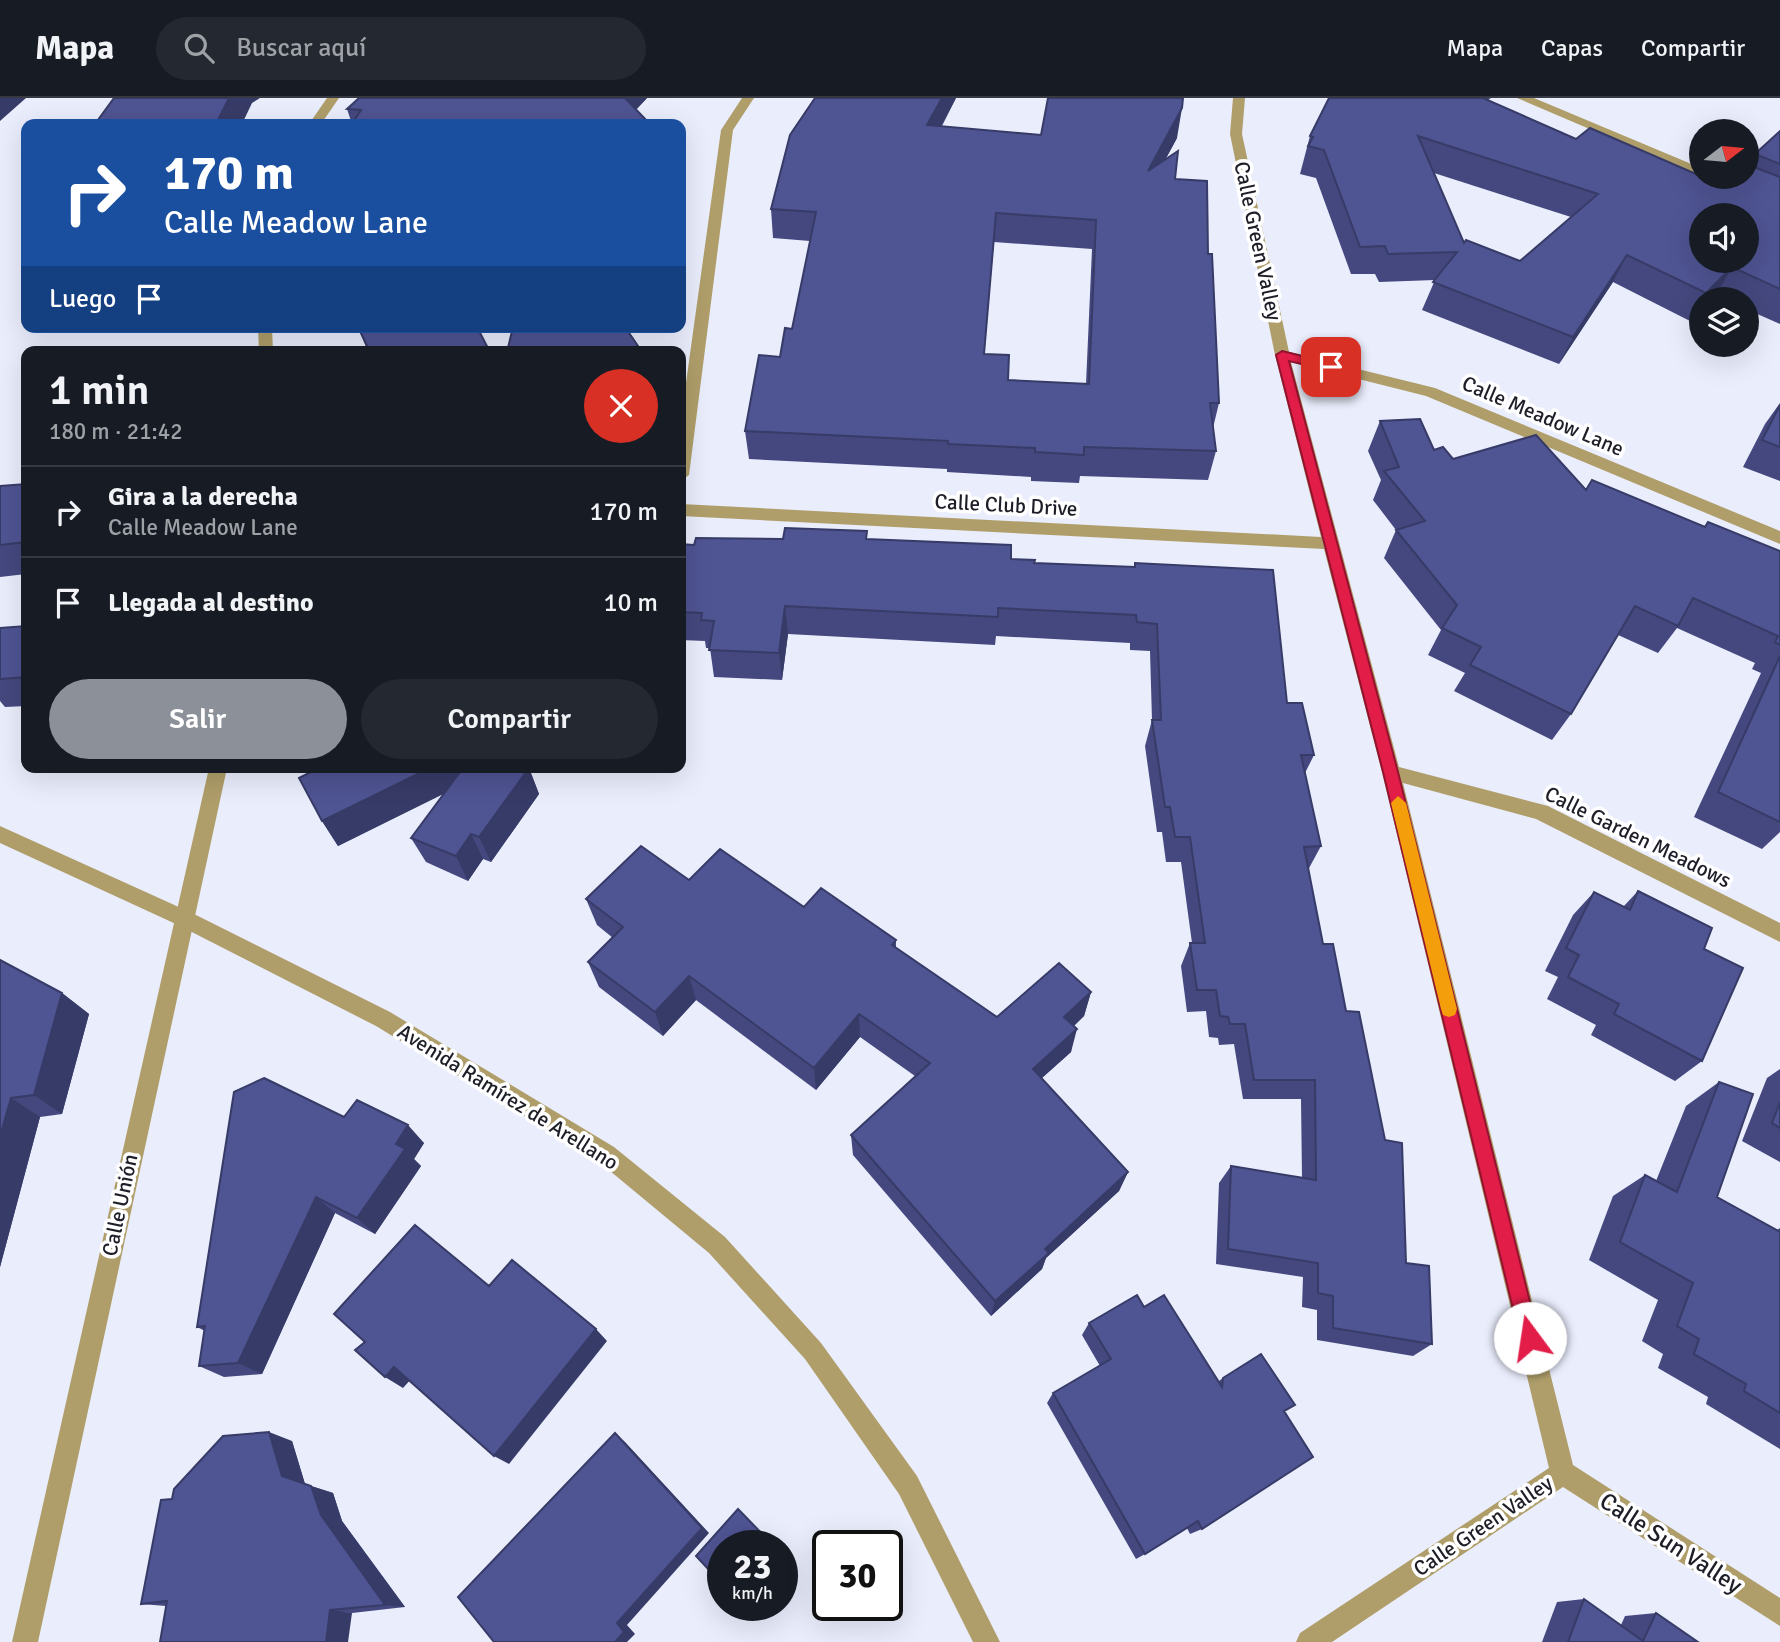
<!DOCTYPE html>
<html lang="es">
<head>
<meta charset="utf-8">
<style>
	body { margin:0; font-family:Signika,sans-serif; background:#242831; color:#f1f3f6; height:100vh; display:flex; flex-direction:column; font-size:26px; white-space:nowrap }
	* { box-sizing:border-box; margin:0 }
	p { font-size:23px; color:#9ea1a6 }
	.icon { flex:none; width:38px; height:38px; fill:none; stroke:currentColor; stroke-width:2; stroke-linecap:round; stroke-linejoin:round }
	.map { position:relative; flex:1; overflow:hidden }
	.details { position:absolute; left:21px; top:248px; width:665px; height:427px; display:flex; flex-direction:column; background:#171b24; border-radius:14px; box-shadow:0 7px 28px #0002 }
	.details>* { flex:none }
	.banner { position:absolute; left:21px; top:21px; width:665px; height:214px; border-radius:14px; box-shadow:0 7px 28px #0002; background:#1a4fa0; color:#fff; overflow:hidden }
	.needle { width:46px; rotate:74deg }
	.fabs { position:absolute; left:1689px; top:21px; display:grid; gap:14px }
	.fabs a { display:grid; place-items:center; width:70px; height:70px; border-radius:50%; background:#171b24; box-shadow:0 7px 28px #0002; font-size:35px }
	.speed { position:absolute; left:707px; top:1432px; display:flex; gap:14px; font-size:35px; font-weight:700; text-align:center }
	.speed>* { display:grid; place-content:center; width:91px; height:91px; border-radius:50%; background:#171b24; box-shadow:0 7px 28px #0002; line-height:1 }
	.speed small { font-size:18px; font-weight:400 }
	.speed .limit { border:4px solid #111; border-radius:10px; background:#fff; color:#111 }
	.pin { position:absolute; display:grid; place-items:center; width:60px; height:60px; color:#fff; margin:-30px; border-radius:14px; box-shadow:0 4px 10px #0006 }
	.me { position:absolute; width:77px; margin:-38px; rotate:346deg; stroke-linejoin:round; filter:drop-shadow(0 0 5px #0008) }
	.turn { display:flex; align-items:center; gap:24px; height:147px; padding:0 28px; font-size:32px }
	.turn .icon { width:91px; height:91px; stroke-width:2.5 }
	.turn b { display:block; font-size:49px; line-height:60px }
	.then { display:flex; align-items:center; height:66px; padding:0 28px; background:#0003; gap:14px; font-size:26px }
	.round { display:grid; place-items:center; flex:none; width:74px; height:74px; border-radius:37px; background:#242831 }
	.head { display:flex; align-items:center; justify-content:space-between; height:119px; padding:0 28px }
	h1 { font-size:42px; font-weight:600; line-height:52px }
	.action { display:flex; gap:14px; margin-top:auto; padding:14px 28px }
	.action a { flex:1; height:80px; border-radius:42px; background:#8c9099; color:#fff; font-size:28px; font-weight:600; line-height:80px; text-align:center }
	.action a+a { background:#242831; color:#f1f3f6 }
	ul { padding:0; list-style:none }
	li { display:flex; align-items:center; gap:21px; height:91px; padding:0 28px; border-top:2px solid #363941 }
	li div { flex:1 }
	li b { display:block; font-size:26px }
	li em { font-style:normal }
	header { display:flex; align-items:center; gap:42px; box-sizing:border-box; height:98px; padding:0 35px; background:#171b24; border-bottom:2px solid #363941 }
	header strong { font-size:33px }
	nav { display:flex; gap:38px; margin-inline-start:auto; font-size:24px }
	.search { width:490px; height:63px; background:#242831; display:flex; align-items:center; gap:18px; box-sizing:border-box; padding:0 24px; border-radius:38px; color:#9ea1a6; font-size:26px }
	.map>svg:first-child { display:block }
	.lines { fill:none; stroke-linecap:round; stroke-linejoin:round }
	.minor { fill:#af9e6a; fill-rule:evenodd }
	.tertiary { fill:#af9e6a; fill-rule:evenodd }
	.wall { fill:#44487e; fill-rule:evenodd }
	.shaded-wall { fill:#373b67 }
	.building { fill:#4f5493; stroke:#373b67; stroke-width:2; fill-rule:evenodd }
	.route { fill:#e11d48; stroke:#92132f; stroke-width:2 }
	.slow { fill:#f59e0b }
	.labels { text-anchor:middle; stroke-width:7; stroke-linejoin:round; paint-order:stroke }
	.street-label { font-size:21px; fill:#1d1e27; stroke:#fff }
	.near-street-label { font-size:24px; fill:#1d1e27; stroke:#fff }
</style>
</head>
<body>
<header>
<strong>Mapa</strong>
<div class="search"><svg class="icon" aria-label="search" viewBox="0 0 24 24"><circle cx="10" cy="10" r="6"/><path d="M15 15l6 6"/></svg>Buscar aquí</div>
<nav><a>Mapa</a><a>Capas</a><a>Compartir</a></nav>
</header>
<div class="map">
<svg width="1780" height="1544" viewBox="0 0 1780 1544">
	<rect width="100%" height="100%" fill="#eaedfc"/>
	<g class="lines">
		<path class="minor" d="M327,0H339L321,26H309Z
			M742,0H754L733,32L689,377L681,383V321L721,32Z
			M1233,0H1245L1242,36L1289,254L1435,290L1780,433V446L1426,298L1291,264L1399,669L1548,708L1780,825V844L1536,721L1403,685L1573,1367L1780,1500V1528L1563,1389L1332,1544H1296L1300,1535L1549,1370L1382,674L1324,451L681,418V406L1321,439L1275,257L1230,36Z
			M1517,0H1534L1701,70L1702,79Z
			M258,229H272L273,254H259Z
			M209,670H227L38,1544H12Z"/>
		<path class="tertiary" d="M0,728L192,815L390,914L614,1049L725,1139L821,1245L917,1378L1000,1544H973L899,1396L805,1261L709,1155L598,1063L376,928L178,827L0,745Z"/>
	</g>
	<path class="wall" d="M359,0H647L636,12L352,26L347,11Z
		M956,0L942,28L1041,37L1177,40L1165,62L1175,81L1208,156L1219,305L1213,330L1216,353L1208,382L1080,378L1079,385L1031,383V379L947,374V371L749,361L745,333L780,259L792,231L810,143L773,140L771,111ZM994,144L1092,151L1086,286L1008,282L984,256Z
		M1329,0H1491L1488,2L1576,41L1712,83H1725L1749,67L1755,56L1780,33V226L1746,211V201H1725L1716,197L1711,201H1701V211L1690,223L1613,184L1559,266L1422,212L1435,182L1379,184L1375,176H1351L1316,80L1300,76L1310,38ZM1434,75L1571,119L1520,163L1464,145Z
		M358,229H477L490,254H368Z
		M1780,305V383L1743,369L1765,326Z
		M1380,323L1453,361L1586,392L1704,429L1708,424L1780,453V734L1762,751L1694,719L1761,575L1752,571L1755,565L1677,530L1658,555L1618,537L1571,616L1552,642L1454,593L1465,575L1428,557L1441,532L1384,460L1396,432L1373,402L1381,382L1368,353Z
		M26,386V476L0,479V388Z
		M867,433V441L1034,465L1134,469L1135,465L1287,605L1314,657L1305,675L1321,748L1308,772L1323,846L1346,913L1406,1165L1432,1246L1413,1258L1317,1242V1212L1302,1209L1303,1179L1216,1166L1219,1085L1231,1068L1302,1080L1301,1001H1243L1234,946L1219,947L1218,940L1209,939L1206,913L1187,914L1181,868L1190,845H1192L1181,764H1166L1162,734H1157L1145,648L1152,622L1150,553L1130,552V545L996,538L995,547L788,536L782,582L714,579L710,550H706L705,543L681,542V446L694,447L783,441Z
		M26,528V608L5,609L0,603V530Z
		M529,670L539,696L491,764L483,761L468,783L426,764L411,740L444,695L338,748L322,723Z
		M689,782L804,809L896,842V850L997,919L1091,894L1084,918L1074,928L1071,954L1041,981L1128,1074L1119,1093L1046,1160L1042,1171L991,1218L853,1057L851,1037L915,978L860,939L816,992L696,902L663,938L599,889L588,864L613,840L597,827L586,801Z
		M1638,793L1704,851L1702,963L1675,983L1591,937L1596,927L1547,901L1558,879L1545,873L1573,817L1594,794L1623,809Z
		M0,862L62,895L89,916L62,1016L40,1019L0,1169Z
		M1780,971V1064L1742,1043L1767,980Z
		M1719,984L1717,1099L1777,1132L1780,1130V1351L1706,1306L1708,1299L1658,1270L1663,1256L1642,1243L1658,1202L1589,1162L1613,1098L1645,1077L1656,1083L1686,1008Z
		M344,1019L424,1045L414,1061L421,1068L375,1136L335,1115L262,1276L224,1279L199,1268L205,1233L197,1229Z
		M1144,1209L1219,1283L1223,1280L1284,1314L1202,1431L1190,1436L1187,1430L1145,1456L1136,1461L1047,1305L1053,1295L1100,1268L1082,1237L1089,1225Z
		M292,1343L305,1386L333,1395L342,1423L405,1509L352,1515L166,1508L141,1506L172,1401Z
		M1584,1501L1621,1527L1625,1518L1656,1515L1698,1544H1542L1557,1504Z"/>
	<path class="shaded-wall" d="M0,0H26L0,23Z
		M229,0H260L252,5L242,26H216Z
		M620,0H647L624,24Z
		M942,0H956L926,56L927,27Z
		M1182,10L1177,40L1143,103L1148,73Z
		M1627,157L1613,184L1559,266L1573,239Z
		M1732,169L1716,197L1711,201H1702L1706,195Z
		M1701,204V211L1690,223Z
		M638,248L639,254H622Z
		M785,508L788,536L782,582L779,555Z
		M430,670H484L486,675L338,748L322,723Z
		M529,670L539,696L491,764L479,739Z
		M471,736L483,761L468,783L456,758Z
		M689,878L696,902L663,938L655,914Z
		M1091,894L1084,918L1058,942L1064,919Z
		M62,895L89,916L62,1016L34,997Z
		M859,916L860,939L816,992L814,970Z
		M1077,931L1071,954L1027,993L1033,971Z
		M11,1000L40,1019L0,1169V1039Z
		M408,1027L424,1045L414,1061L421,1068L375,1136L357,1120L396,1046Z
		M1128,1074L1119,1093L1046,1160L1042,1171L991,1218L995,1203L1045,1151Z
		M316,1099L335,1115L262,1276L238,1265Z
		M596,1231L607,1243L509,1366L494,1358Z
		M394,1269L412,1280L403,1290L385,1279Z
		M269,1334L292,1343L305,1386L282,1378Z
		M615,1335L625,1344L709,1435L627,1527L635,1536L627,1544H615L617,1525Z
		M311,1388L333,1395L342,1423L405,1509L385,1507L321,1417Z
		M330,1512L352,1515L348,1544H326Z"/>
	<path class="building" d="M114,0H229L216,26H95Z
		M359,0H625L650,26H352L361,12L347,11Z
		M815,0H942L927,27L1041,37L1048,0H1183L1182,10L1148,73L1178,53L1175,81L1207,83L1208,156H1212L1219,305H1210L1216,353L1084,349V357L1035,354V350L948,346V343L745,333L759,257L780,259L785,230L792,231L816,114L771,111L790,37ZM996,115L1096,122L1089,286L1008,282L1009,257L984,256Z
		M1329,0H1483L1576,41L1590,30L1712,83L1716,79L1725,83L1730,79H1746V66L1780,79V191L1732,169L1706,195L1627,157L1573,239L1433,184L1457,154L1388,156L1385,148L1360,149L1324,52L1308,48L1313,39L1310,38ZM1418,38L1598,96L1520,163L1466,142L1464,145ZM1701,117H1746V163H1701Z
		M1780,33V66L1755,56Z
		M358,229H477L490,254H370Z
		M513,229H625L638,248L622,254H507Z
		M1780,307V349L1762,342Z
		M1420,321L1434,352L1443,349L1453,361L1536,337L1586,392L1592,382L1705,429L1708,424L1780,453V547L1775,544L1778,538L1693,500L1678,528L1635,508L1571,616L1470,567L1481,549L1442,530L1457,507L1396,432L1425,423L1384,373L1399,369L1380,323Z
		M26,386V444L0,447V388Z
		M785,430L867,433L866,441L1011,447V461L1035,462L1034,465L1135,469V465L1273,472L1287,605H1302L1314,657H1301L1321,748L1304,749L1323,846H1333L1346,913L1359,914L1385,1042L1402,1045L1406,1165L1429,1168L1432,1246L1333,1230V1198L1318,1195V1165L1228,1151L1231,1068L1316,1082L1315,982H1254L1245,926H1230L1228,919L1220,918L1216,892H1197L1190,845H1205L1190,739H1175L1170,709H1165L1152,622H1161L1157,526L1137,524L1136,517L998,510V519L785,508L779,555L709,552L714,523L701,522L702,515L681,514V446L694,447L696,440L783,441Z
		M26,528V579L0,581V530Z
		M1780,558V724L1718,694Z
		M430,670L322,723L299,680L319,670Z
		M463,670H529L479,739L471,736L456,758L411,740Z
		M641,748L689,782L720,751L804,809L821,790L896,842L892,847L997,919L1059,865L1091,894L1064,919L1077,931L1033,971L1128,1074L1045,1151L1049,1155L995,1203L851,1037L930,965L859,916L814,970L689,878L655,914L588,864L623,829L586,801Z
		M1638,793L1712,830L1704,851L1743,870L1702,963L1614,916L1619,906L1568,879L1579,857L1566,850L1594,794L1630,812Z
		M0,862L62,895L34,997L11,1000L0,1039Z
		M264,980L344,1019L357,1002L408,1027L396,1046L405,1051L357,1120L316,1099L238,1265L199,1268L205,1228L197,1229L234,994Z
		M1719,984L1753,996L1717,1099L1780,1134V1315L1744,1293L1746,1286L1694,1256L1699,1241L1677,1228L1693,1185L1620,1144L1645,1077L1677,1094Z
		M1780,1004V1030L1772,1025Z
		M415,1127L489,1188L512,1162L596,1231L494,1358L394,1269L385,1279L355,1252L365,1244L334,1216Z
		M1137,1197L1144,1209L1164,1197L1222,1289L1223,1280L1261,1256L1295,1307L1284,1313L1313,1359L1202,1431L1198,1423L1145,1456L1053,1295L1111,1261L1089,1225Z
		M269,1334L282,1378L311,1388L321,1417L385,1507L330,1512L326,1544H160L167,1503L141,1506L161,1402L172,1401L174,1391L223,1338Z
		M615,1335L702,1430L617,1525L624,1534L615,1544H494L458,1499Z
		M738,1411L773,1447H723V1487L696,1458Z
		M1584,1501L1643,1543L1656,1515L1698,1544H1568Z"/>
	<path class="route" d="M1282,253L1335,266L1337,269L1331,273L1289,263L1398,674L1539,1240L1536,1247L1530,1250L1523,1247L1520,1240L1383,674L1276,257Z"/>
	<path class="slow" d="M1398,698L1406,705L1457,911L1455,917L1449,919L1443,917L1441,911L1391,705Z"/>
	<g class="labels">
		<g class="street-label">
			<text transform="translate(1258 143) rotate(78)" y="7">Calle Green Valley</text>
			<text transform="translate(1543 318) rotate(23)" y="7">Calle Meadow Lane</text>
			<text transform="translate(1006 407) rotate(3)" y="7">Calle Club Drive</text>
			<text transform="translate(1638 739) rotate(26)" y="7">Calle Garden Meadows</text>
			<text transform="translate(508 999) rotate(32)" y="7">Avenida Ramírez de Arellano</text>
			<text transform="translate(120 1107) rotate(-78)" y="7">Calle Unión</text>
			<text transform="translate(1483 1428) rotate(-34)" y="7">Calle Green Valley</text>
		</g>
		<g class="near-street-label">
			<text transform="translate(1671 1445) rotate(33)" y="8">Calle Sun Valley</text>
		</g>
	</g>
</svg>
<div class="fabs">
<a><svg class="needle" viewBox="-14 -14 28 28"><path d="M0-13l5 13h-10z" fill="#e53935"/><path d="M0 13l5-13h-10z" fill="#9ea1a6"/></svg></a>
<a><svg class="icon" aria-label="sound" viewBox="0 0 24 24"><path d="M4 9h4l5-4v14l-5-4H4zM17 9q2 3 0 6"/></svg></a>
<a><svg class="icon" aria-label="layers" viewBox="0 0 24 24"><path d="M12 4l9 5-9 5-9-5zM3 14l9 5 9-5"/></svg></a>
</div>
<div class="speed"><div>23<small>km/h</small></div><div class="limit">30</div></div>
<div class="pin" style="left:1331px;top:269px;background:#d93025"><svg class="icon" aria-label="arrive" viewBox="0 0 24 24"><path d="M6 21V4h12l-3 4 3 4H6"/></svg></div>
<svg class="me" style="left:1530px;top:1240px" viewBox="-20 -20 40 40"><circle r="19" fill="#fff"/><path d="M0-13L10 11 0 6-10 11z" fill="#e11d48"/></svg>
<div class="banner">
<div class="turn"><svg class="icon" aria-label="right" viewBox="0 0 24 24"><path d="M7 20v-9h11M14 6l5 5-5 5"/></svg><div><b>170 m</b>Calle Meadow Lane</div></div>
<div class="then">Luego<svg class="icon" aria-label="arrive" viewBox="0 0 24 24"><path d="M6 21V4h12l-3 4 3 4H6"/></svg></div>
</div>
<section class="details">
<div class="head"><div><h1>1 min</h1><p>180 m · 21:42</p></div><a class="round" style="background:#d93025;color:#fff"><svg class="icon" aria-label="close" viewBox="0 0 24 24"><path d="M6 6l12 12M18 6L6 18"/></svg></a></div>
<ul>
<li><svg class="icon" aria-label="right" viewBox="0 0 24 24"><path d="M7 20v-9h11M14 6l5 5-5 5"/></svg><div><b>Gira a la derecha</b><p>Calle Meadow Lane</p></div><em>170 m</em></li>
<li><svg class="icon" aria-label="arrive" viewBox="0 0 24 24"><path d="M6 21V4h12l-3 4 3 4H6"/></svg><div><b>Llegada al destino</b></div><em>10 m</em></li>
</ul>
<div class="action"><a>Salir</a><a>Compartir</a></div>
</section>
</div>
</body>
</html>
